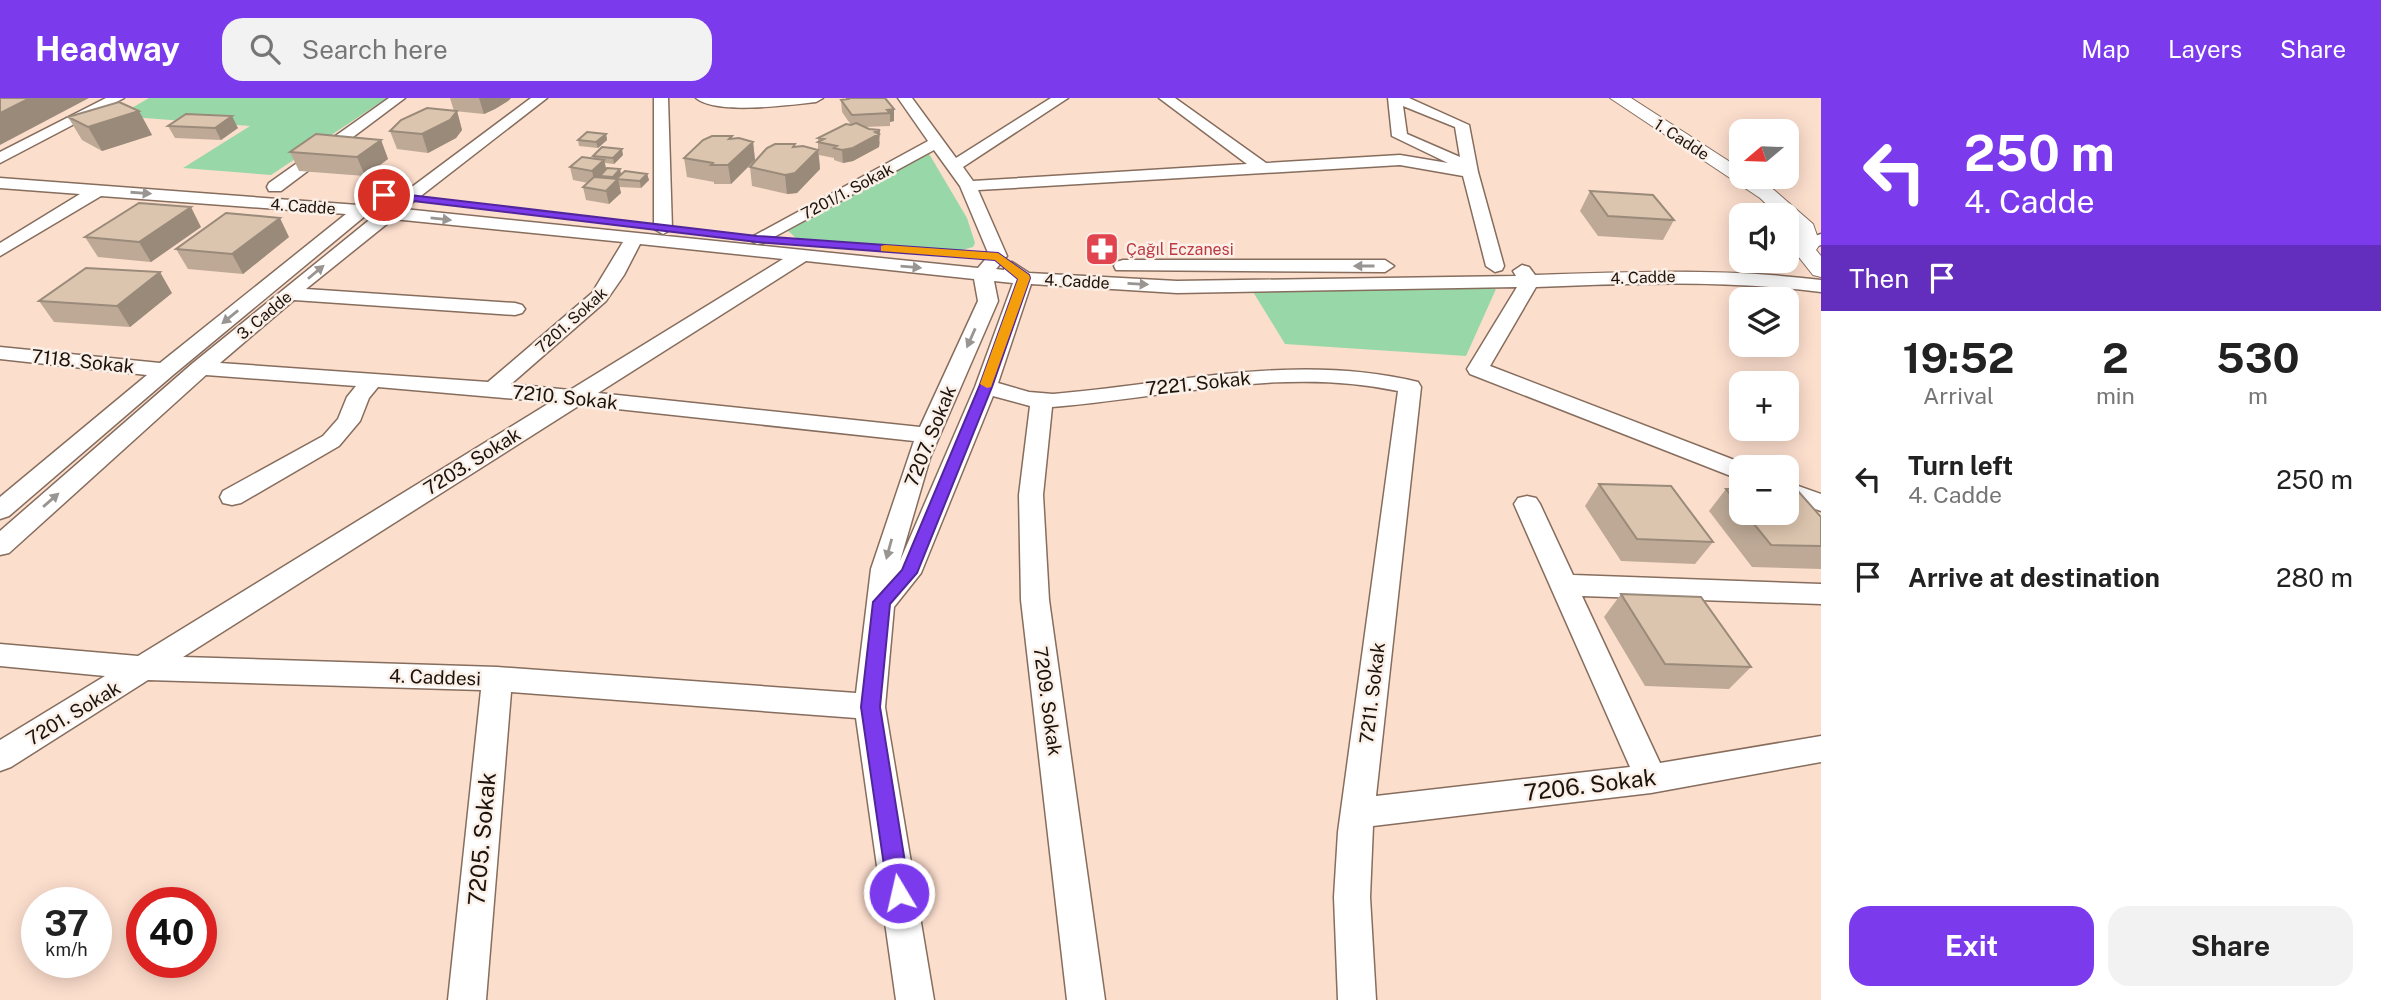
<!DOCTYPE html>
<html lang="en">
<head>
<meta charset="utf-8">
<style>
	body { margin:0; font-family:"Public Sans",sans-serif; background:#f2f2f2; color:#222; height:100vh; display:flex; flex-direction:column; font-size:26px; white-space:nowrap }
	* { box-sizing:border-box; margin:0 }
	p { font-size:23px; color:#767676 }
	.icon { flex:none; width:38px; height:38px; fill:none; stroke:currentColor; stroke-width:2; stroke-linecap:round; stroke-linejoin:round }
	.map { position:relative; flex:1; overflow:hidden }
	.sheet { display:flex; flex-direction:column; background:#fff; width:560px }
	.sheet>* { flex:none }
	.top-card { background:#7c3aed; color:#fff; overflow:hidden }
	.needle { width:46px; rotate:251deg }
	.controls { position:absolute; left:1729px; top:21px; display:grid; gap:14px }
	.controls a { display:grid; place-items:center; width:70px; height:70px; border-radius:14px; background:#fff; box-shadow:0 4px 18px #0003; font-size:35px }
	.speed { position:absolute; left:21px; top:789px; display:flex; gap:14px; font-size:35px; font-weight:700; text-align:center }
	.speed>* { display:grid; place-content:center; width:91px; height:91px; border-radius:50%; background:#fff; box-shadow:0 4px 18px #0003; line-height:1 }
	.speed small { font-size:18px; font-weight:400 }
	.speed .limit { border:10px solid #d22; background:#fff; color:#111 }
	.pin { position:absolute; display:grid; place-items:center; width:60px; height:60px; color:#fff; margin:-30px; border:4px solid #fff; border-radius:50%; box-shadow:0 2px 7px #0007 }
	.me { position:absolute; width:77px; margin:-38px; rotate:351deg; stroke-linejoin:round; filter:drop-shadow(0 0 5px #0008) }
	.turn { display:flex; align-items:center; gap:24px; height:147px; padding:0 28px; font-size:32px }
	.turn .icon { width:91px; height:91px; stroke-width:2.5 }
	.turn b { display:block; font-size:49px; line-height:60px }
	.then { display:flex; align-items:center; height:66px; padding:0 28px; background:#0003; gap:14px; font-size:26px }
	.eta { display:flex; justify-content:space-evenly; align-items:center; height:119px; text-align:center }
	.eta b { font-size:42px; font-weight:700; line-height:49px }
	.primary-button { display:flex; gap:14px; margin-top:auto; padding:14px 28px }
	.primary-button a { flex:1; height:80px; border-radius:21px; background:#7c3aed; color:#fff; font-size:28px; font-weight:700; line-height:80px; text-align:center }
	.primary-button a+a { background:#f2f2f2; color:#222 }
	ul { padding:0; list-style:none }
	li { display:flex; align-items:center; gap:21px; height:98px; padding:0 28px }
	li div { flex:1 }
	li b { display:block; font-size:26px }
	li em { font-style:normal }
	header { display:flex; align-items:center; gap:42px; box-sizing:border-box; height:98px; padding:0 35px; background:#7c3aed; color:#fff }
	header strong { font-size:33px }
	nav { display:flex; gap:38px; margin-inline-start:auto; font-size:24px }
	.search { width:490px; height:63px; background:#f2f2f2; display:flex; align-items:center; gap:18px; box-sizing:border-box; padding:0 24px; border-radius:21px; color:#767676; font-size:26px }
	main { display:flex; flex:1; min-height:0 }
	.map>svg:first-child { display:block }
	.green { fill:#98d8a8 }
	.lines { fill:none; stroke-linecap:round; stroke-linejoin:round }
	.minor-casing { stroke:#866d5d; stroke-width:3 }
	.major-casing { stroke:#866d5d; stroke-width:2 }
	.minor { fill:#fff; fill-rule:evenodd }
	.major { fill:#fff; fill-rule:evenodd }
	.wall { fill:#bda996 }
	.shaded-wall { fill:#9a8a7a }
	.building { fill:#dcc5af; stroke:#9a8a7a; stroke-width:2 }
	.oneway { fill:#999592 }
	.route { fill:#7c3aed; stroke:#51269a; stroke-width:2 }
	.slow { fill:#f59e0b }
	.labels { text-anchor:middle; stroke-width:5; stroke-linejoin:round; paint-order:stroke }
	.far-street-label { font-size:16px; fill:#1d130d; stroke:#fbf0e8 }
	.far-health-label { font-size:16px; fill:#be3a42; stroke:#fbf0e8; text-anchor:start }
	.street-label { font-size:19px; fill:#1d130d; stroke:#fbf0e8 }
	.near-street-label { font-size:23px; fill:#1d130d; stroke:#fbf0e8 }
</style>
</head>
<body>
<header>
<strong>Headway</strong>
<div class="search"><svg class="icon" aria-label="search" viewBox="0 0 24 24"><circle cx="10" cy="10" r="6"/><path d="M15 15l6 6"/></svg>Search here</div>
<nav><a>Map</a><a>Layers</a><a>Share</a></nav>
</header>
<main>
<div class="map">
<svg width="1821" height="902" viewBox="0 0 1821 902">
	<rect width="100%" height="100%" fill="#fcdecd"/>
	<path class="green" d="M149,0H387L271,77L183,70L250,28L118,18Z
		M928,54L967,120L975,145L973,149L959,153L796,140L787,132Z
		M1250,189L1496,191L1466,258L1285,246Z"/>
	<g class="lines">
		<g class="minor-casing">
			<path id="minor" d="M106,0H124L0,65V54Z
				M389,0H405L281,93H269L267,89L269,85Z
				M531,0H547L404,111L978,170L989,157L960,88L934,52L763,145L757,146L748,141L928,43L898,0H912L956,60L1051,0H1068L963,69L973,83L1247,66L1159,0H1175L1266,65L1400,57L1448,65L1392,38L1388,0H1409L1469,27L1478,74L1504,168L1502,172L1495,174L1486,168L1463,78L1400,67L978,92L1007,158L996,171L1004,172L1005,166L1012,164L1029,175L1177,183L1516,178L1513,173L1522,167L1529,169L1535,177C1631,174 1725,170 1821,182V194C1726,182 1632,185 1536,189L1490,268L1750,368L1741,369V382L1470,276L1467,271L1517,189L1177,195L1031,186L998,285L1029,294L1053,296C1176,286 1295,254 1418,284L1421,289L1376,698L1630,669L1514,406L1518,400L1527,398L1536,400L1540,406L1573,477L1821,486V506L1582,498L1660,665L1821,638V664L1651,695L1373,728L1370,799L1376,902H1338L1334,799L1338,734L1398,293C1282,268 1168,300 1052,309L1043,397L1049,502L1105,902H1067L1021,502L1019,397L1030,308L993,298L921,475L894,509L885,609L934,902H896L856,620L511,594L486,902H448L481,592L148,582L11,669L0,673V642L105,578L0,568V546L138,558L551,304L378,289L369,300L360,323L339,348L241,405L232,407L223,405L220,399L223,393L323,338L338,321L347,299L356,288L206,277L9,455L0,457V433L193,265L373,119L365,118L173,277L9,418L0,421V399L147,277L0,261V249L160,265L346,116L101,98L0,158V145L80,96L0,90V80L358,107L368,102L374,103L376,108L385,109ZM1403,8L1455,29L1460,59L1407,36ZM393,121L623,144L592,195L488,284L220,265L294,202L515,217L522,215L525,211L522,207L515,205L306,191ZM640,146L783,161L570,292L511,286L606,203L624,177ZM806,163L974,181L978,203L920,329L598,295ZM994,183L1013,185L975,289L900,463L930,360L998,203ZM580,307L914,343L871,471L856,595L497,569L183,559Z
				M654,0H668L672,131L663,136L654,131Z
				M696,0H823L816,4C790,7 715,17 696,0Z
				M1821,136V147L1787,159V148Z
				M1123,162H1385L1394,168L1385,174L1116,172L1114,168L1116,164Z
				M1787,384L1821,396V413L1787,401Z"/>
		</g>
		<g class="major-casing">
			<path id="major" d="M1610,0H1631L1741,71V79H1754L1774,92L1813,126L1820,146L1816,152L1821,158V179L1813,177L1794,153L1798,146L1795,133L1787,125V117H1778L1760,100Z"/>
		</g>
		<use href="#minor" class="minor"/>
		<use href="#major" class="major"/>
	</g>
	<path class="wall" d="M450,0H511L508,3L495,11L484,16L454,13Z
		M846,0H885L894,11V23L890,24V28L864,29L880,44L879,49L853,63L843,65L834,62V60L819,57L820,71L797,95L787,96L752,88L750,69L818,52V40L851,27L842,14L841,2H846Z
		M139,13L152,37L102,53L82,42L68,19Z
		M457,13L462,32L456,40L428,55L397,51L390,33Z
		M168,28L238,30L221,42L175,40Z
		M606,36L607,42L598,50L579,48L578,42Z
		M732,38V40L753,44L755,62L731,86H714V84L687,79L684,60Z
		M381,42L388,61L365,78L299,73L290,54Z
		M623,57L614,66L605,65L606,71H620L621,76H647L649,82L641,90L619,89L621,95L609,106L586,102L583,89L588,85L573,82L570,69L593,60V58Z
		M1590,93L1674,122L1663,142L1598,138L1580,113Z
		M201,129L151,164L98,159L85,139Z
		M289,139L243,176L188,171L176,151Z
		M172,195L130,229L54,224L39,203Z
		M1599,386L1713,444L1695,466L1621,463L1585,408Z
		M1726,391H1741V415H1787L1821,419V471L1752,469L1709,413Z
		M1621,496L1751,569L1729,591L1645,588L1604,519Z"/>
	<path class="shaded-wall" d="M30,0H89L0,47V15Z
		M479,0H511L508,3L495,11L484,16Z
		M894,11V23L890,24V15L887,12Z
		M139,13L152,37L102,53L88,29Z
		M457,13L462,32L456,40L428,55L422,36Z
		M232,18L238,30L221,42L215,30Z
		M880,32L879,49L853,63L843,65L842,52Z
		M606,36L607,42L598,50L596,44Z
		M381,42L388,61L365,78L357,59Z
		M753,44L755,62L731,86L728,67Z
		M622,51L623,57L614,66L613,60Z
		M818,52L820,71L797,95L787,96L785,77Z
		M604,62L607,75L600,78V81L595,86L592,73Z
		M620,71L621,77L618,81L621,95L609,106L606,93L614,85L613,79Z
		M647,76L649,82L641,90L640,83Z
		M191,109L201,129L151,164L139,144Z
		M280,120L289,139L243,176L232,156Z
		M160,174L172,195L130,229L117,208Z"/>
	<path class="building" d="M0,0H30L0,15Z
		M847,0H885L894,11L887,12L890,15L852,17L841,2L848,1Z
		M119,4L139,13L88,29L68,19Z
		M427,10L457,13L450,22L422,36L390,33L401,22Z
		M186,16L232,18L215,30L168,28Z
		M856,25L869,31L880,32L875,34L879,36L853,50L842,52L834,50L837,48L818,44L824,41L818,40L846,26L851,27Z
		M587,34L606,36L596,44L578,42Z
		M316,36L381,42L357,59L290,54Z
		M712,38H732L729,41L739,40L753,44L728,67H711L713,65L684,60L703,42Z
		M775,46H795L793,49L803,48L818,52L795,75L785,77L750,69L767,50Z
		M602,49L622,51L613,60L593,58Z
		M582,59L604,62L592,73L570,69Z
		M607,70L620,71L613,79L600,78Z
		M625,73L647,76L640,83L616,81Z
		M594,79L618,81L606,93L583,89Z
		M1590,93L1653,97L1674,122L1608,118Z
		M139,105L191,109L139,144L85,139Z
		M226,115L280,120L232,156L176,151Z
		M86,170L160,174L117,208L39,203Z
		M1599,386L1671,388L1713,444L1637,441Z
		M1726,391H1741V410Z
		M1787,393H1798L1821,419V448L1771,447L1745,415H1787Z
		M1621,496L1701,499L1751,569L1665,566Z"/>
	<defs><path id="oneway-solid" d="M-6-.8H1V-3.2L6.5 0L1 3.2V.8H-6Z" transform="scale(1.75)"/></defs>
	<g class="oneway">
		<use href="#oneway-solid" transform="translate(141 95) rotate(4)"/>
		<use href="#oneway-solid" transform="translate(441 121) rotate(6)"/>
		<use href="#oneway-solid" transform="translate(1364 168) rotate(-180)"/>
		<use href="#oneway-solid" transform="translate(911 169) rotate(5)"/>
		<use href="#oneway-solid" transform="translate(316 174) rotate(-40)"/>
		<use href="#oneway-solid" transform="translate(1138 186) rotate(3)"/>
		<use href="#oneway-solid" transform="translate(230 219) rotate(141)"/>
		<use href="#oneway-solid" transform="translate(971 240) rotate(114)"/>
		<use href="#oneway-solid" transform="translate(51 402) rotate(-41)"/>
		<use href="#oneway-solid" transform="translate(889 451) rotate(105)"/>
	</g>
	<path class="route" d="M384,94L757,138L998,155L1029,177L1030,180L992,289L917,475L890,506L880,609L910,795L906,803L899,806L891,803L888,795L861,609L873,504L902,472L979,289L1018,181L995,162L757,144L380,99L379,97Z"/>
	<path class="slow" d="M885,147L998,155L1029,177L1030,180L991,289L987,290L980,286L1018,181L995,162L881,153V148Z"/>
	<defs>
		<g id="pharmacy-square" transform="scale(1.75)"><rect x="-9" y="-9" width="18" height="18" rx="4" fill="#e0444e" stroke="#fbf0e8"/><path d="M-2-6h4v4h4v4h-4v4h-4v-4h-4v-4h4Z" fill="#fff"/></g>
	</defs>
	<g fill-rule="evenodd">
		<use href="#pharmacy-square" x="1102" y="151"/>
	</g>
	<g class="labels">
		<g class="far-street-label">
			<text transform="translate(1682 41) rotate(33)" y="6">1. Cadde</text>
			<text transform="translate(847 93) rotate(-28)" y="6">7201/1. Sokak</text>
			<text transform="translate(303 108) rotate(4)" y="6">4. Cadde</text>
			<text transform="translate(1643 179) rotate(-2)" y="6">4. Cadde</text>
			<text transform="translate(1077 183) rotate(3)" y="6">4. Cadde</text>
			<text transform="translate(264 217) rotate(-40)" y="6">3. Cadde</text>
			<text transform="translate(571 222) rotate(-42)" y="6">7201. Sokak</text>
		</g>
		<g class="far-health-label">
			<text x="1126" y="157">Çağıl Eczanesi</text>
		</g>
		<g class="street-label">
			<text transform="translate(83 263) rotate(6)" y="7">7118. Sokak</text>
			<text transform="translate(1198 285) rotate(-6)" y="7">7221. Sokak</text>
			<text transform="translate(565 299) rotate(6)" y="7">7210. Sokak</text>
			<text transform="translate(930 338) rotate(-68)" y="7">7207. Sokak</text>
			<text transform="translate(472 363) rotate(-32)" y="7">7203. Sokak</text>
			<text transform="translate(435 579) rotate(2)" y="7">4. Caddesi</text>
			<text transform="translate(1372 595) rotate(-83)" y="7">7211. Sokak</text>
			<text transform="translate(1048 603) rotate(82)" y="7">7209. Sokak</text>
			<text transform="translate(73 615) rotate(-31)" y="7">7201. Sokak</text>
		</g>
		<g class="near-street-label">
			<text transform="translate(1590 687) rotate(-7)" y="8">7206. Sokak</text>
			<text transform="translate(482 741) rotate(-85)" y="8">7205. Sokak</text>
		</g>
	</g>
</svg>
<div class="controls">
<a><svg class="needle" viewBox="-14 -14 28 28"><path d="M0-13l5 13h-10z" fill="#e53935"/><path d="M0 13l5-13h-10z" fill="#767676"/></svg></a>
<a><svg class="icon" aria-label="sound" viewBox="0 0 24 24"><path d="M4 9h4l5-4v14l-5-4H4zM17 9q2 3 0 6"/></svg></a>
<a><svg class="icon" aria-label="layers" viewBox="0 0 24 24"><path d="M12 4l9 5-9 5-9-5zM3 14l9 5 9-5"/></svg></a>
<a>+</a>
<a>−</a>
</div>
<div class="speed"><div>37<small>km/h</small></div><div class="limit">40</div></div>
<div class="pin" style="left:384px;top:97px;background:#d93025"><svg class="icon" aria-label="arrive" viewBox="0 0 24 24"><path d="M6 21V4h12l-3 4 3 4H6"/></svg></div>
<svg class="me" style="left:899px;top:795px" viewBox="-20 -20 40 40"><circle r="17" fill="#7c3aed" stroke="#fff" stroke-width="3"/><path d="M0-11L8 9 0 5-8 9z" fill="#fff"/></svg>
</div>
<section class="sheet">
<div class="top-card">
<div class="turn"><svg class="icon" aria-label="left" viewBox="0 0 24 24"><path d="M17 20v-9H6M10 6l-5 5 5 5"/></svg><div><b>250 m</b>4. Cadde</div></div>
<div class="then">Then<svg class="icon" aria-label="arrive" viewBox="0 0 24 24"><path d="M6 21V4h12l-3 4 3 4H6"/></svg></div>
</div>
<div class="eta">
<div><b>19:52</b><p>Arrival</p></div>
<div><b>2</b><p>min</p></div>
<div><b>530</b><p>m</p></div>
</div>
<ul>
<li><svg class="icon" aria-label="left" viewBox="0 0 24 24"><path d="M17 20v-9H6M10 6l-5 5 5 5"/></svg><div><b>Turn left</b><p>4. Cadde</p></div><em>250 m</em></li>
<li><svg class="icon" aria-label="arrive" viewBox="0 0 24 24"><path d="M6 21V4h12l-3 4 3 4H6"/></svg><div><b>Arrive at destination</b></div><em>280 m</em></li>
</ul>
<div class="primary-button"><a>Exit</a><a>Share</a></div>
</section>
</main>
</body>
</html>
